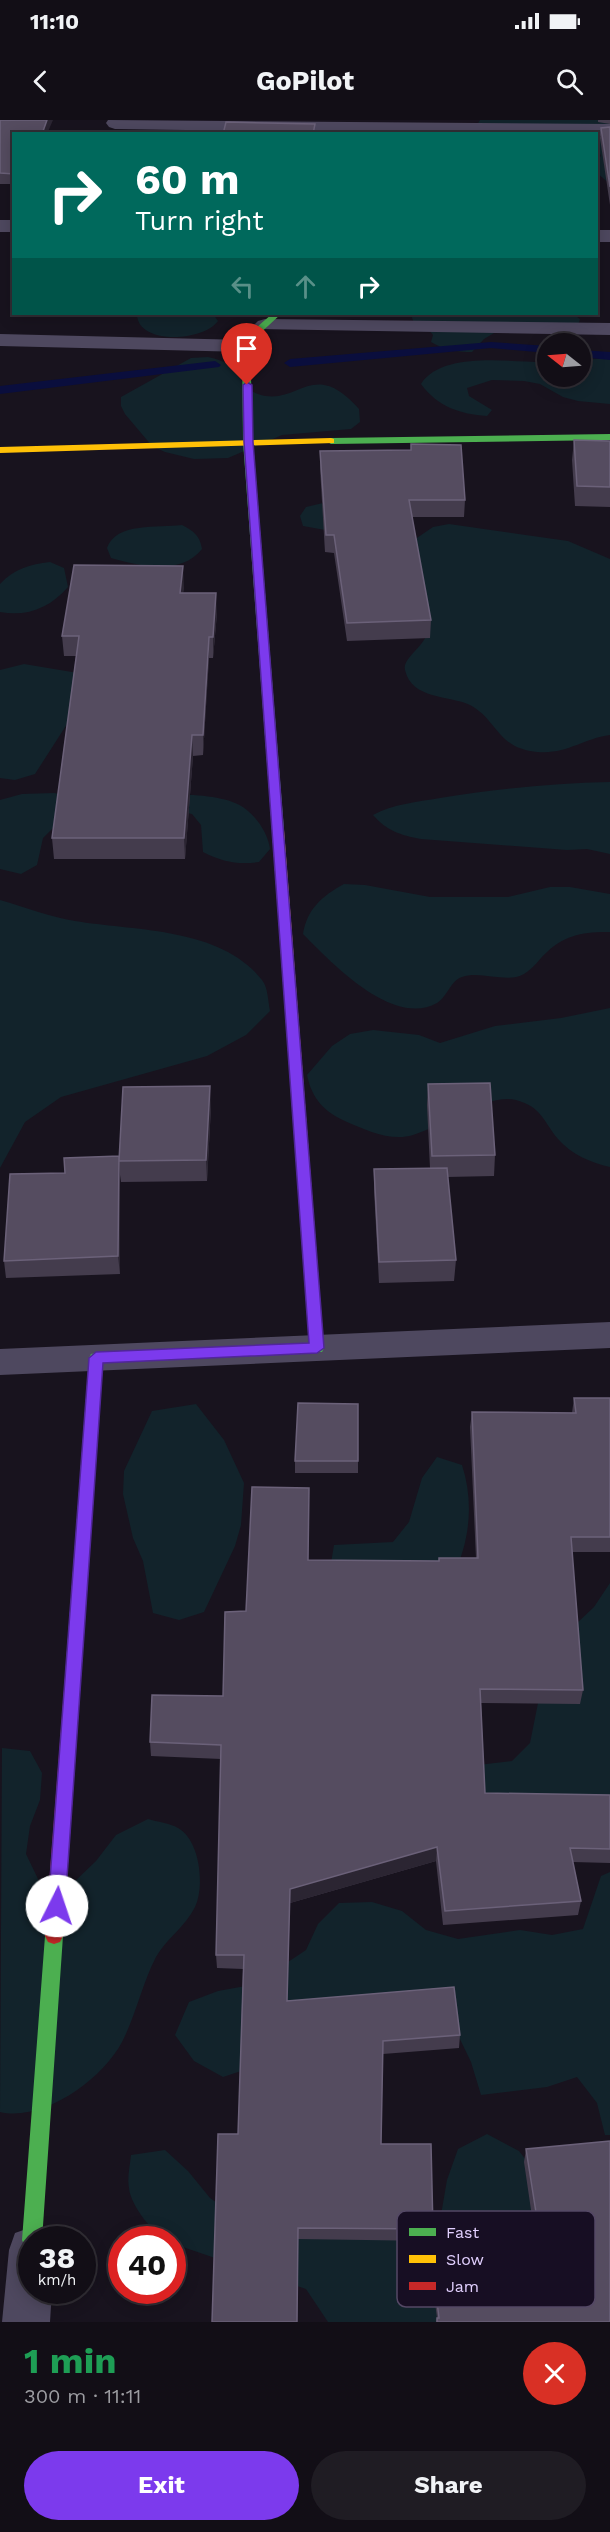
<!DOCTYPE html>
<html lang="en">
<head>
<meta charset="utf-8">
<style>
	body { margin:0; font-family:"Work Sans",sans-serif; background:#1f1c23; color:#f1f3f6; height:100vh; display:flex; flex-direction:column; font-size:22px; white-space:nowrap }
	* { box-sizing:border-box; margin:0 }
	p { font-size:20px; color:#9c9ca1 }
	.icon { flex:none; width:33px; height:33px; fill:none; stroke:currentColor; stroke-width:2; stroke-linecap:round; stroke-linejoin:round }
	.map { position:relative; height:2202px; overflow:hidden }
	.panel { display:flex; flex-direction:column; background:#120e16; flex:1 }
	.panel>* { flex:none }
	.hud { position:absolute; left:12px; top:12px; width:586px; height:183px; border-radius:0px; box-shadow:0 3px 15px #0003,0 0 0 2px #312e35; background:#00695c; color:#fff; overflow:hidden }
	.needle { width:39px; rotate:287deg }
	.tools { position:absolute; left:537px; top:213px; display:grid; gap:12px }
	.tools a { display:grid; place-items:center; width:54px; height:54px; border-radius:50%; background:#120e16; box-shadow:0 3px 15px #0003,0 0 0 2px #312e35; font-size:30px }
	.speed { position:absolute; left:18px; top:2106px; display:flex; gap:12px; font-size:30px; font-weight:700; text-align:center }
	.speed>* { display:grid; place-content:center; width:78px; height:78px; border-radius:50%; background:#120e16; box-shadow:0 3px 15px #0003,0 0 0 2px #312e35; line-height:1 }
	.speed small { font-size:15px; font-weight:400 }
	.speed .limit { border:9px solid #d22; background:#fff; color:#111 }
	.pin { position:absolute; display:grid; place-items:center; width:51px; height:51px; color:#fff; margin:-62px -26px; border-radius:50% 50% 50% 0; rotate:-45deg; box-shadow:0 0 6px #0007 }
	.pin .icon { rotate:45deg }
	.me { position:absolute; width:66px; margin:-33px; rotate:4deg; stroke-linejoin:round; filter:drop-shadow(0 0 4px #0008) }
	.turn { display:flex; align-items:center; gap:21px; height:126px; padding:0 24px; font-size:27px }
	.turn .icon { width:78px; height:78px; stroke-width:2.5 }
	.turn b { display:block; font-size:42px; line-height:51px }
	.lanes { display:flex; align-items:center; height:57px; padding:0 24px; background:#0003; justify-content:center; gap:30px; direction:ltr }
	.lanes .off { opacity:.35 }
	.round { display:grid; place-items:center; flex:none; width:63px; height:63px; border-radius:32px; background:#1f1c23 }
	.summary { display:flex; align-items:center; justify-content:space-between; height:102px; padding:0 24px }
	h1 { font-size:36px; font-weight:700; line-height:45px; color:#1e9e55 }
	.button { display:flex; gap:12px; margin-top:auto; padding:12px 24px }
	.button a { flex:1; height:69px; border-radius:36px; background:#7c3aed; color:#fff; font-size:24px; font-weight:700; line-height:69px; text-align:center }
	.button a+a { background:#1f1c23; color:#f1f3f6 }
	.status { display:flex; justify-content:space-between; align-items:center; height:42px; padding:0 30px; background:#120e16; direction:ltr }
	.status svg { height:16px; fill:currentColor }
	header { display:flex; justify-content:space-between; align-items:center; height:78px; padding:0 24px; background:#120e16; font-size:27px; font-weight:700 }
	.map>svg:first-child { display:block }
	.green { fill:#12232b }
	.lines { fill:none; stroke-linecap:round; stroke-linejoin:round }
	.stream { fill:#0a0e3d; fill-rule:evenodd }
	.street { fill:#4e485f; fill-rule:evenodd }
	.fast { fill:#4caf50; fill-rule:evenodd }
	.slow { fill:#ffc107; fill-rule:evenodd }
	.jam { fill:#c62828; fill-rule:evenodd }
	.wall { fill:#443c4d }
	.shaded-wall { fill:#2b2532 }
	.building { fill:#554c60; stroke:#6b6179; stroke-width:1.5 }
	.route { fill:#7c3aed; stroke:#51269a; stroke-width:1.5 }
	.key { fill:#170e23; stroke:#544865; stroke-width:1.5 }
	.key-label { font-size:16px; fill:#e2d0ff }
</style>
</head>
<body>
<div class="status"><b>11:10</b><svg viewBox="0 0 49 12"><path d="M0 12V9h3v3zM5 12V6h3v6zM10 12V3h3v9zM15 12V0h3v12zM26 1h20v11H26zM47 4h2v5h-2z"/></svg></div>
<header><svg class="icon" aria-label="back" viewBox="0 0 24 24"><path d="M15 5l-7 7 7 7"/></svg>GoPilot<svg class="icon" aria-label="search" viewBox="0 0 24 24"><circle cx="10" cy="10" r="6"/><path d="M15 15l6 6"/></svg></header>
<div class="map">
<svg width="610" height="2202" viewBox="0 0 610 2202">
	<rect width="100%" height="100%" fill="#18131e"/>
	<path class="green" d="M480,0H610V64L597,53V40L601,36L597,26V14L474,10Z
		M137,194H213L218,201C203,222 137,225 137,194Z
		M413,194H573L580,199L578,206L494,213L484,219L472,232C456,232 445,230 431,222L433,215L427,208L414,203L411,195Z
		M208,237C245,244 236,266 258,274C298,288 312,236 359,289L360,302L351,309L282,315L228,338L194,339L165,332L152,326L125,294L121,286V277L191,238Z
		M610,238V284L578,281L563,277L540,264L524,261L492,260L467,268L469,276L492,290L487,296C460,294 438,287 421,264C443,230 513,243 547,242L548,256H580L581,240Z
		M323,383L353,415L303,406L300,396L306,387Z
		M449,404L568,421L610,439V615C580,619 565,637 530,631C497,625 496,599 470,585C449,575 412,580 405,550C402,538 425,527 429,509L411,422L433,407Z
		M182,405C194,411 200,416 202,429C181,456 139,446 111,438L107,428C116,402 158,408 182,405Z
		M50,442L64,448L68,467C50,488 27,497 0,492V464C14,449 30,444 50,442Z
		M24,544L84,554L85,576L35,654L15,660L0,658V550Z
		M610,662V734L587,729L567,730L421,719C400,715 387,711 373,695C393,684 417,682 440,678C496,669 553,663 610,662Z
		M54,673L73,677C113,676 201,668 235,683C253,690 268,712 270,729L259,742C238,745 223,742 203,732L201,705L192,694L173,690L54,707L43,718L37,745L21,754L0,749V680L22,674Z
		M344,764L365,765L430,777H508L550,767H570L610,774V812C585,812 566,814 547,832C539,839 534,848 524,854C507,864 481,850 462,857C451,860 447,877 437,883C392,908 330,841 303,814C307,789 322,776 344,764Z
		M0,780C25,787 50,797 75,801C134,811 221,807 262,860C268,867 268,882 270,891L246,915L207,936L61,977L25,1002L0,1048Z
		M610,888V1047C591,1043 571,1034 558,1019C543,1001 542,987 516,980C487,973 441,1007 413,1015C391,1022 366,1010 347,1002C324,992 312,979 307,955L332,926L350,914L373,910L419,915L440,923L495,906L561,898Z
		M196,1284L224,1320L244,1363L241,1405L235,1426L204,1492L179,1500L153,1493L143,1441L133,1418L123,1374L124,1351L152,1291Z
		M437,1337L462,1345C474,1382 470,1421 453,1456L330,1449L334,1425L393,1422L409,1402L422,1358Z
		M610,1463V1703L541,1749L452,1648L512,1641L530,1623L540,1573L576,1504L594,1487Z
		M2,1628L30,1631L42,1653L40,1680L30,1706L26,1734L39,1761L72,1764L96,1741L116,1715L148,1699C157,1702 170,1703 178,1708C200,1720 205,1766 195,1787C186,1806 166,1819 156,1837C142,1864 136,1895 122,1922C102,1960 43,2002 0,1992Z
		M610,1752V2015H605L597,1983L577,1957L547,1967L481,1975L471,1942L457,1913L253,1947L223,1957L194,1941L175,1915L189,1882L218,1871L251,1865L279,1848L306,1830L318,1804L339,1783L372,1782L402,1791L426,1810L458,1819L520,1810L552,1815L583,1809L601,1756Z
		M487,2014L519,2031L540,2058V2157L445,2202H328L306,2169L174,2124L172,2120C155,2119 130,2084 129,2068C127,2058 130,2045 131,2035L165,2030L188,2051L210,2078L238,2098L411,2112L441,2095L447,2060L458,2029Z"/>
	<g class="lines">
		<path class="stream" d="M491,222L548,226V233L491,228L290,247L284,243L290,239Z
			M580,230L610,232V240L580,237Z
			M215,241L221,245L219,247L0,274V266Z"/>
		<path class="street" d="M108,0L610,4V16L115,9L109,7L106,3Z
			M0,100H14V112H0Z
			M597,110H610V122H597Z
			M265,199L610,203V215L258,209L254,205L258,201Z
			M0,214L246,220L254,221L257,226L254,231L246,232L0,226Z
			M610,1202V1228L0,1255V1229Z
			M32,2107L49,2113L51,2120H32V2170H52L50,2202H2L9,2130L15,2113Z"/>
		<path class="fast" d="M272,194H281L256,217L250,226L253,322L284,710L278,713L272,710L243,322L242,226L250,213Z
			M610,314V320L331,324L326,321L331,318Z
			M311,1147L316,1148L318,1152L324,1228L322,1232H312L310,1228L304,1152L306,1148Z
			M96,1233L101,1234L103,1238L81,1557L79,1562L73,1564L67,1562L65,1557L89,1238L91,1234Z
			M54,1808L60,1810L63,1816L42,2120H32V2129L25,2127L22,2120L45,1816L48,1810Z"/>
		<path class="slow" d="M331,318L334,319V323L0,333V327Z
			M278,707L284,710L318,1152L316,1156H306L304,1152L272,710Z"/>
		<path class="jam" d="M73,1550L79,1552L81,1557L63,1816L60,1822L54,1824L48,1822L45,1816L65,1557L67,1552Z"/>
	</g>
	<path class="wall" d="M0,0L14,14V64H0Z
		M598,0H610V4L598,2Z
		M610,7V85L600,18L601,8Z
		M574,320L610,321V387L575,386L572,340Z
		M320,331L465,380L464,397H412L431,500L430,518L347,521L334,433L325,432L320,348Z
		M184,466L183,473L217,493L213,538H209L203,635L193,636L185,739H54L52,718L76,536H64L62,516Z
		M428,964L495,1035L494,1056L447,1057L456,1140L454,1161L379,1163L374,1070V1049L430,1048L427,985Z
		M211,987L207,1061L121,1062L120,1055V1154L6,1158L4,1141L119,1036Z
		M574,1278H610V1432H572L583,1570L580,1584L481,1583L485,1673L610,1675V1743L573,1742L581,1781L578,1795L443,1805L436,1741L290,1783L287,1880L460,1915L459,1928L383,1934L381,2024L433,2109L432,2121L298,2119L238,2014L243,1849L217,1848L216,1835L221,1639L151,1636L150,1622L223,1576L246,1491L308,1440L439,1441L476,1438L470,1307L472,1292L572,1293Z
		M358,1284V1353H295V1341Z
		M526,2029L610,2202H436L437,2198L433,2167L434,2156L533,2147L532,2136L534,2124H536L524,2042Z"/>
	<path class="shaded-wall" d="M47,0H53L47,14H42Z
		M183,446L184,466L181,493L180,473Z
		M216,473L217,493L213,538V517Z
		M209,517V538L203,635V615Z
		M192,615L193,636L185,739L184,718Z
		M210,966L211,987L207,1061L206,1040Z
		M119,1036L120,1055V1154L118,1136Z
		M437,1727L436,1741L290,1783L287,1893L290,1769Z"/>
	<path class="building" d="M0,0H47L42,14H14V54L0,53Z
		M226,2L315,4L313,14H223Z
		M610,7V67L601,8Z
		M574,320L610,321V367L577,366Z
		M411,324L461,325L465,380H409L431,500L347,503L334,415H326L320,331L411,330Z
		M74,445L183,446L180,473H216L213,517H209L203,615H192L184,718H52L79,516H62Z
		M490,963L495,1035L432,1036L428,964Z
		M210,966L206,1040L119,1041L123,967Z
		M119,1036L118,1136L4,1141L10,1054L65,1053L64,1038Z
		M447,1048L456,1140L379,1142L374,1049Z
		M574,1278H610V1417H571L583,1570L480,1569L485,1673L610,1675V1729L570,1728L581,1781L445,1791L437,1727L290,1769L287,1881L454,1867L460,1915L383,1921L381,2024H431L433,2109L298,2108L297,2202H212L218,2014H238L244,1835H216L221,1625L150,1622L152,1575L223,1576L225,1492L246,1491L252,1367L309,1368L308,1440L439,1441V1438H478L472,1292L576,1293Z
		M298,1283L358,1284V1341H295Z
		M610,2021V2202H437V2198H439L434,2156L537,2146L534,2124H541L526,2029Z"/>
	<path class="route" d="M247,262L252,265L253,322L324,1228L317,1233L103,1243L65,1786L63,1792L57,1794L50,1792L48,1786L89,1238L96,1232L309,1223L244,322L243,265Z"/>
	<rect x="397" y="2091" width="198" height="96" rx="9" class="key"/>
	<rect x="409" y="2108" width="27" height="8" fill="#4caf50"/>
	<rect x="409" y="2135" width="27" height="8" fill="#ffc107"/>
	<rect x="409" y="2162" width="27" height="8" fill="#c62828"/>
	<g class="key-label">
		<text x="446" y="2118">Fast</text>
		<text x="446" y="2145">Slow</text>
		<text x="446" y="2172">Jam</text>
	</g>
</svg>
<div class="tools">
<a><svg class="needle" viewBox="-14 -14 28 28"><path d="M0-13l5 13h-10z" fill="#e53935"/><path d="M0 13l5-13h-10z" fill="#9c9ca1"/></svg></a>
</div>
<div class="speed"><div>38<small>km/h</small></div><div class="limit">40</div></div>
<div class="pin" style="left:247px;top:265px;background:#d93025"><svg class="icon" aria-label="arrive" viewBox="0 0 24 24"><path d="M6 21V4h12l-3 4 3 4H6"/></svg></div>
<svg class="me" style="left:57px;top:1786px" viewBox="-20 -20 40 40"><circle r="19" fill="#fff"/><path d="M0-13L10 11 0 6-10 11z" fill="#7c3aed"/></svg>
<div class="hud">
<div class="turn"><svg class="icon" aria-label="right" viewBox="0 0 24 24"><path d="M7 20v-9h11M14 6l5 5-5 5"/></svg><div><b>60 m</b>Turn right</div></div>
<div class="lanes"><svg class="icon off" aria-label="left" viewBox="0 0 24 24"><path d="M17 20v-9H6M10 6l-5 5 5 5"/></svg><svg class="icon off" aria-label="ahead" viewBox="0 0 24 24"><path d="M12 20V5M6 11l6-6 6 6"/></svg><svg class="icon" aria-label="right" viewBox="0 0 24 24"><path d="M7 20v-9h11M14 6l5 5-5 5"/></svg></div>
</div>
</div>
<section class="panel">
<div class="summary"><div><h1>1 min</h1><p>300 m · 11:11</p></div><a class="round" style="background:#d93025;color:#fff"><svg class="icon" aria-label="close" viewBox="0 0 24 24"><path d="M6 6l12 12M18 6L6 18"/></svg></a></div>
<div class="button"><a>Exit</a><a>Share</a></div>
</section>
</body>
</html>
